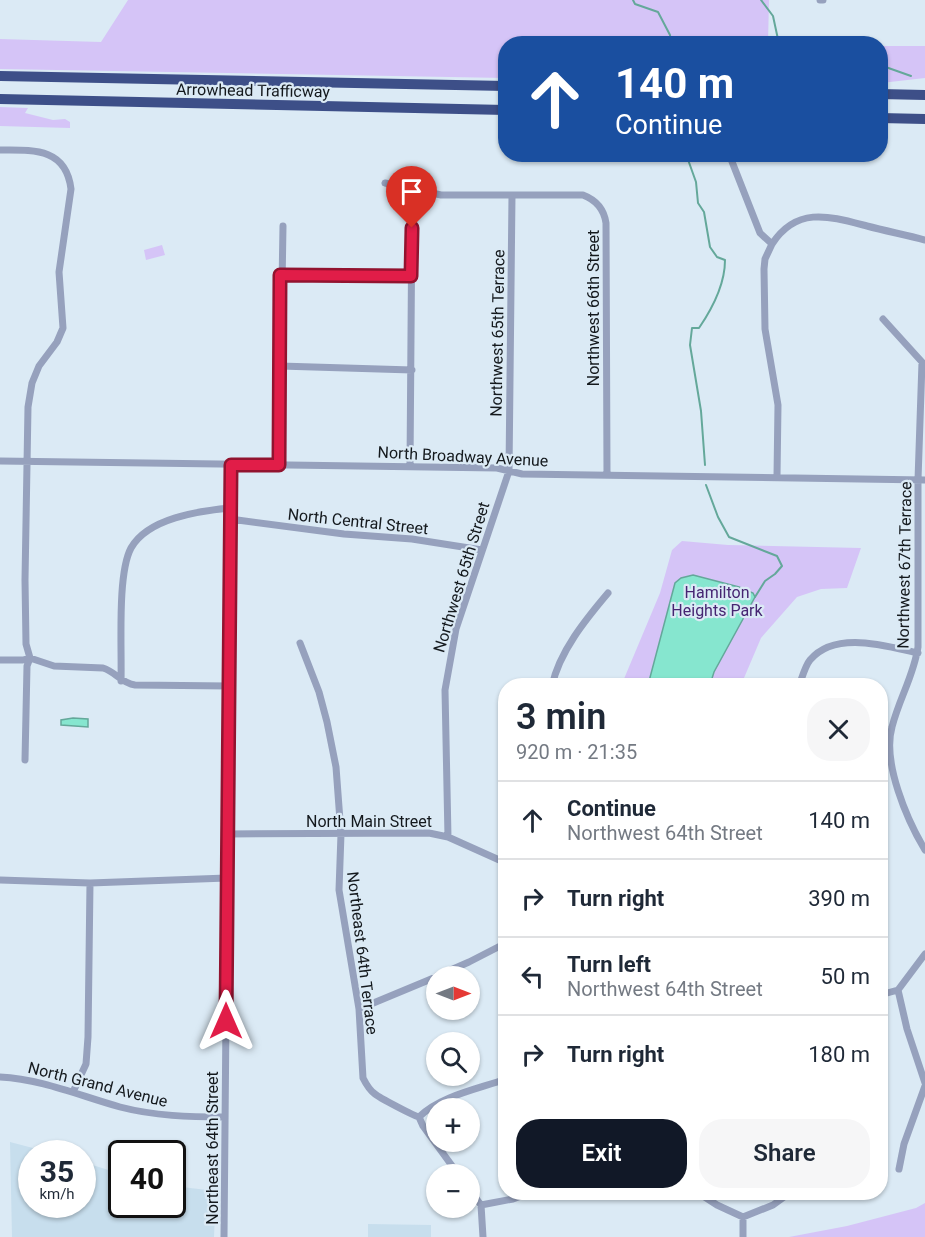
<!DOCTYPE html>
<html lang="en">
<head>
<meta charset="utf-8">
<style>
	body { margin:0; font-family:Roboto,sans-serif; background:#f6f6f7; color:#1f2937; height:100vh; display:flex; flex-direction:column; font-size:22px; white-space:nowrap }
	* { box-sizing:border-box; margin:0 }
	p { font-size:20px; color:#747a83 }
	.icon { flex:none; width:33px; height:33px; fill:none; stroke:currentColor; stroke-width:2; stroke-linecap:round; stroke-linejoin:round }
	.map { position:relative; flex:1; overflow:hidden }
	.sheet { position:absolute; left:498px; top:678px; width:390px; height:522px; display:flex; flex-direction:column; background:#fff; border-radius:24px; box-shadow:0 2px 4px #0004 }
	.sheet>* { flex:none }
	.hud { position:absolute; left:498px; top:36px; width:390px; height:126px; border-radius:24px; box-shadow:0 2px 4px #0004; background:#1a4fa0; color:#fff; overflow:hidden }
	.needle { width:39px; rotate:90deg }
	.tools { position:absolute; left:426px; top:966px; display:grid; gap:12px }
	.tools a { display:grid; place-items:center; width:54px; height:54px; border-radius:50%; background:#fff; box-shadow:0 2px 4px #0004; font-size:30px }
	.speed { position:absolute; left:18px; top:1140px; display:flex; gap:12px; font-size:30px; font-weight:700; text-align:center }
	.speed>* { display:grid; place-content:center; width:78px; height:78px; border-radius:50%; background:#fff; box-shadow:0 2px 4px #0004; line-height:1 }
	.speed small { font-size:15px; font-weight:400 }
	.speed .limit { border:3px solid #111; border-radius:9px; background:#fff; color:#111 }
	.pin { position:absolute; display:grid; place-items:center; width:51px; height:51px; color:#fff; margin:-62px -26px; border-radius:50% 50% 50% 0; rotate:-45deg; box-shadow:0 0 6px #0007 }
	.pin .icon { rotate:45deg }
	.me { position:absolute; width:66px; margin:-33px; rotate:0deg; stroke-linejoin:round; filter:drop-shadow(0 0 4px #0008) }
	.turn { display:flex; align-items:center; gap:21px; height:126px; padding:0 18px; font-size:27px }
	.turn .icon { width:78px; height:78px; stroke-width:2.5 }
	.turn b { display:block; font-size:42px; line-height:51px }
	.round { display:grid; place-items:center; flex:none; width:63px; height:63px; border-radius:24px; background:#f6f6f7 }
	.summary { display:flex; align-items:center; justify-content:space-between; height:102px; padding:0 18px }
	h1 { font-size:36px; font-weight:600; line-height:45px }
	.primary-button { display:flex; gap:12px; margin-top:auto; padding:12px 18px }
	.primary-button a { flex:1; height:69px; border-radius:24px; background:#111827; color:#fff; font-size:24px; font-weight:600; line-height:69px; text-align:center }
	.primary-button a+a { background:#f6f6f7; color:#1f2937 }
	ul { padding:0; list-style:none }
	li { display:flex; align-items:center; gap:18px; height:78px; padding:0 18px; border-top:2px solid #e0e1e3 }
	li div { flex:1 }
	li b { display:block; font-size:22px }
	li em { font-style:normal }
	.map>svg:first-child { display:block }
	.built { fill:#c7deed }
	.green { fill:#d5c4f7 }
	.water { fill:#86e6cf; stroke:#64a89a; stroke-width:1.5 }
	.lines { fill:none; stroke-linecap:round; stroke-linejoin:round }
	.stream { stroke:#64a89a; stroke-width:2 }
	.minor { stroke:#96a1bd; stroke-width:7 }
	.highway { stroke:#3d4f88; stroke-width:10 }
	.route-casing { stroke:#92132f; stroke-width:15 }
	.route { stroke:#e11d48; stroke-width:10 }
	.labels { text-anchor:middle; stroke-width:4.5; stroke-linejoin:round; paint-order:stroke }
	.street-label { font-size:16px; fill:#14191d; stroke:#dbeaf5 }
	.park-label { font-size:16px; fill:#462572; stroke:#dbeaf5 }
</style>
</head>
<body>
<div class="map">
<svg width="925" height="1237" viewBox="0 0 925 1237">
	<rect width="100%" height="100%" fill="#dbeaf5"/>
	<path class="built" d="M10,1142L52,1153L32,1154V1204H82L83,1162L121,1174L122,1204H172L173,1186L216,1191L214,1237H12Z
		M368,1224L431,1225V1237H368Z"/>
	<path class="green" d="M128,0H769L768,43L506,44L505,78L0,69V39L101,42Z
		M881,46H925V78L881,83Z
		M0,107L28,108L25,113L53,120L65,119L70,122V128L0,126Z
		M162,245L165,255L146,260L144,250Z
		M682,541L728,545L861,548L847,588L821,589L797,597L761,638L741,685L621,686L660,593L672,550Z
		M925,1203V1237H789L847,1226L916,1208Z"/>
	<path class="water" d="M693,575L739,587L753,593L755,597L714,672L710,685H648L675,583L681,578Z
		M73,718L88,719V727L61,725V720Z"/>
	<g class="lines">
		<path class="stream" d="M633,0L635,4L658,12L670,35L671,44
			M761,0L773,16L779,44
			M880,65L911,76
			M686,154L696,182L698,203L704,212L710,247L717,257L725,260C725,283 712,309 699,328H692L690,345L701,411L705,465
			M706,485L718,517L729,537L777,556L782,566L775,574L765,581L755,597"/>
		<path class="minor" d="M820,0H823
			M0,150C32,150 66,147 71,189L59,272L63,328L57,342L39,366L32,383L28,407L25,580L26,644L30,658L27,666L25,760
			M729,154L760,233L772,244L765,259L764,269L765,329L778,405L777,476
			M385,183L441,195H583C596,200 604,209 606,223L607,474
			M772,244C797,206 829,216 867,226C886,231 906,235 925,240
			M281,275L411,276
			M883,319L922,362L918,480V647C914,675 899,699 892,727C882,762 907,820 925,850
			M280,366L412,370
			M0,461L497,468L522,474L925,480
			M279,465L283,226
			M410,466L412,205L417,197L427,192
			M230,519L344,534L412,539L482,550
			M300,643L319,692L327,722L336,767L341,834L339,890L359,1009L363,1078C366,1084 369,1090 375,1094C378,1097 416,1117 419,1117
			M0,660H23L30,658L54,666L103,668C116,672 121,683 135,685L229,686
			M121,681C122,648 117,574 131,548C148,518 199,511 230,508
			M552,686C559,652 586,619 608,593
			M799,686C802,678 805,666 810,660C835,630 886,646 918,653
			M227,834L429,833L448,837L506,863
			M448,837L445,690L456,629L509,471L512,195
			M0,880L90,883L227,878
			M925,954L898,990L907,1029L925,1083
			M437,976L469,962L506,943
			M880,995L898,990
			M359,1009L436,977
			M0,1077C42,1079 80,1096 120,1107C155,1116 189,1117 225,1117
			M73,1092L86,1064L88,1037L90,883
			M419,1117C440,1096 478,1089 506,1079
			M419,1117L423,1126L458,1174
			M899,1169L904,1144L925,1086
			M470,1190L481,1205L483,1237
			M697,1192L717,1205L743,1217
			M481,1205L513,1199L531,1192
			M743,1217L773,1205L791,1192
			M224,1237L231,465
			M743,1237V1217"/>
		<path class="highway" d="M0,76L506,86
			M880,94L925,95
			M0,99L506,110
			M880,118L925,119"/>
	</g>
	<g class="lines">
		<g class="route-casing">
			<path id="route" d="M226,1021L231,465H279L280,275L411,276L412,228"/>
		</g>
		<use href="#route" class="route"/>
	</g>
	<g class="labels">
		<g class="street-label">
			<text transform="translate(253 90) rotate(1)" y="6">Arrowhead Trafficway</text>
			<text transform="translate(593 308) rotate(-90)" y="6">Northwest 66th Street</text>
			<text transform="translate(497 333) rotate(-89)" y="6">Northwest 65th Terrace</text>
			<text transform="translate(463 456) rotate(3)" y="6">North Broadway Avenue</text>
			<text transform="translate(358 521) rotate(6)" y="6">North Central Street</text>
			<text transform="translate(904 565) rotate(-89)" y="6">Northwest 67th Terrace</text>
			<text transform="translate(461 577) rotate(-73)" y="6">Northwest 65th Street</text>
			<text x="369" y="827">North Main Street</text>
			<text transform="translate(363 953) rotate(83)" y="6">Northeast 64th Terrace</text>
			<text transform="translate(98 1084) rotate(14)" y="6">North Grand Avenue</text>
			<text transform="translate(212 1148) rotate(-90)" y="6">Northeast 64th Street</text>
		</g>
		<g class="park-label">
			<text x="717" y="598">Hamilton<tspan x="717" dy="18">Heights Park</tspan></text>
		</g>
	</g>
</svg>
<div class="tools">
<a><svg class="needle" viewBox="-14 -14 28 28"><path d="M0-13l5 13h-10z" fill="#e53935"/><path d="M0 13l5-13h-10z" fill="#747a83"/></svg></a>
<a><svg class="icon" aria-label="search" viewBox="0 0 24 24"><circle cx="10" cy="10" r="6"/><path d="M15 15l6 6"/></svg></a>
<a>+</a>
<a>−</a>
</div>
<div class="speed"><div>35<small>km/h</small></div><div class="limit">40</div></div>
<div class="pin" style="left:412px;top:228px;background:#d93025"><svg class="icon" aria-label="arrive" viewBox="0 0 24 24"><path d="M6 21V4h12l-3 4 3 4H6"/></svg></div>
<svg class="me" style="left:226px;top:1021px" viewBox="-20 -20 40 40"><path d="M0-17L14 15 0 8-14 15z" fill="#e11d48" stroke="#fff" stroke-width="4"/></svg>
<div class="hud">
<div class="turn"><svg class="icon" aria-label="ahead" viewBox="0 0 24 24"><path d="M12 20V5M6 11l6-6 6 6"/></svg><div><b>140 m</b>Continue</div></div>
</div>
<section class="sheet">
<div class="summary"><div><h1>3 min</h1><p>920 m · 21:35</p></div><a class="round"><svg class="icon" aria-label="close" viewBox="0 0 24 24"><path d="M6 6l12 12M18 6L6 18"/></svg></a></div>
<ul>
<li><svg class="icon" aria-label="ahead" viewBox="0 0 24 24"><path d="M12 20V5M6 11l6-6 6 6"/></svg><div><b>Continue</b><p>Northwest 64th Street</p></div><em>140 m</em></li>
<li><svg class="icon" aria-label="right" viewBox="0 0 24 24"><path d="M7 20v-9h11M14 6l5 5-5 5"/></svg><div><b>Turn right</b></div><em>390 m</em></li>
<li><svg class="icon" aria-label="left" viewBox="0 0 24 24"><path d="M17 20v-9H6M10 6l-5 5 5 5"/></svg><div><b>Turn left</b><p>Northwest 64th Street</p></div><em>50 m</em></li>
<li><svg class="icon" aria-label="right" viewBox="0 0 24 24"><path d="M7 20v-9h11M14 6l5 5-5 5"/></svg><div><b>Turn right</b></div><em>180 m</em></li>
</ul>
<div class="primary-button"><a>Exit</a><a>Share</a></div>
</section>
</div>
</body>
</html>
